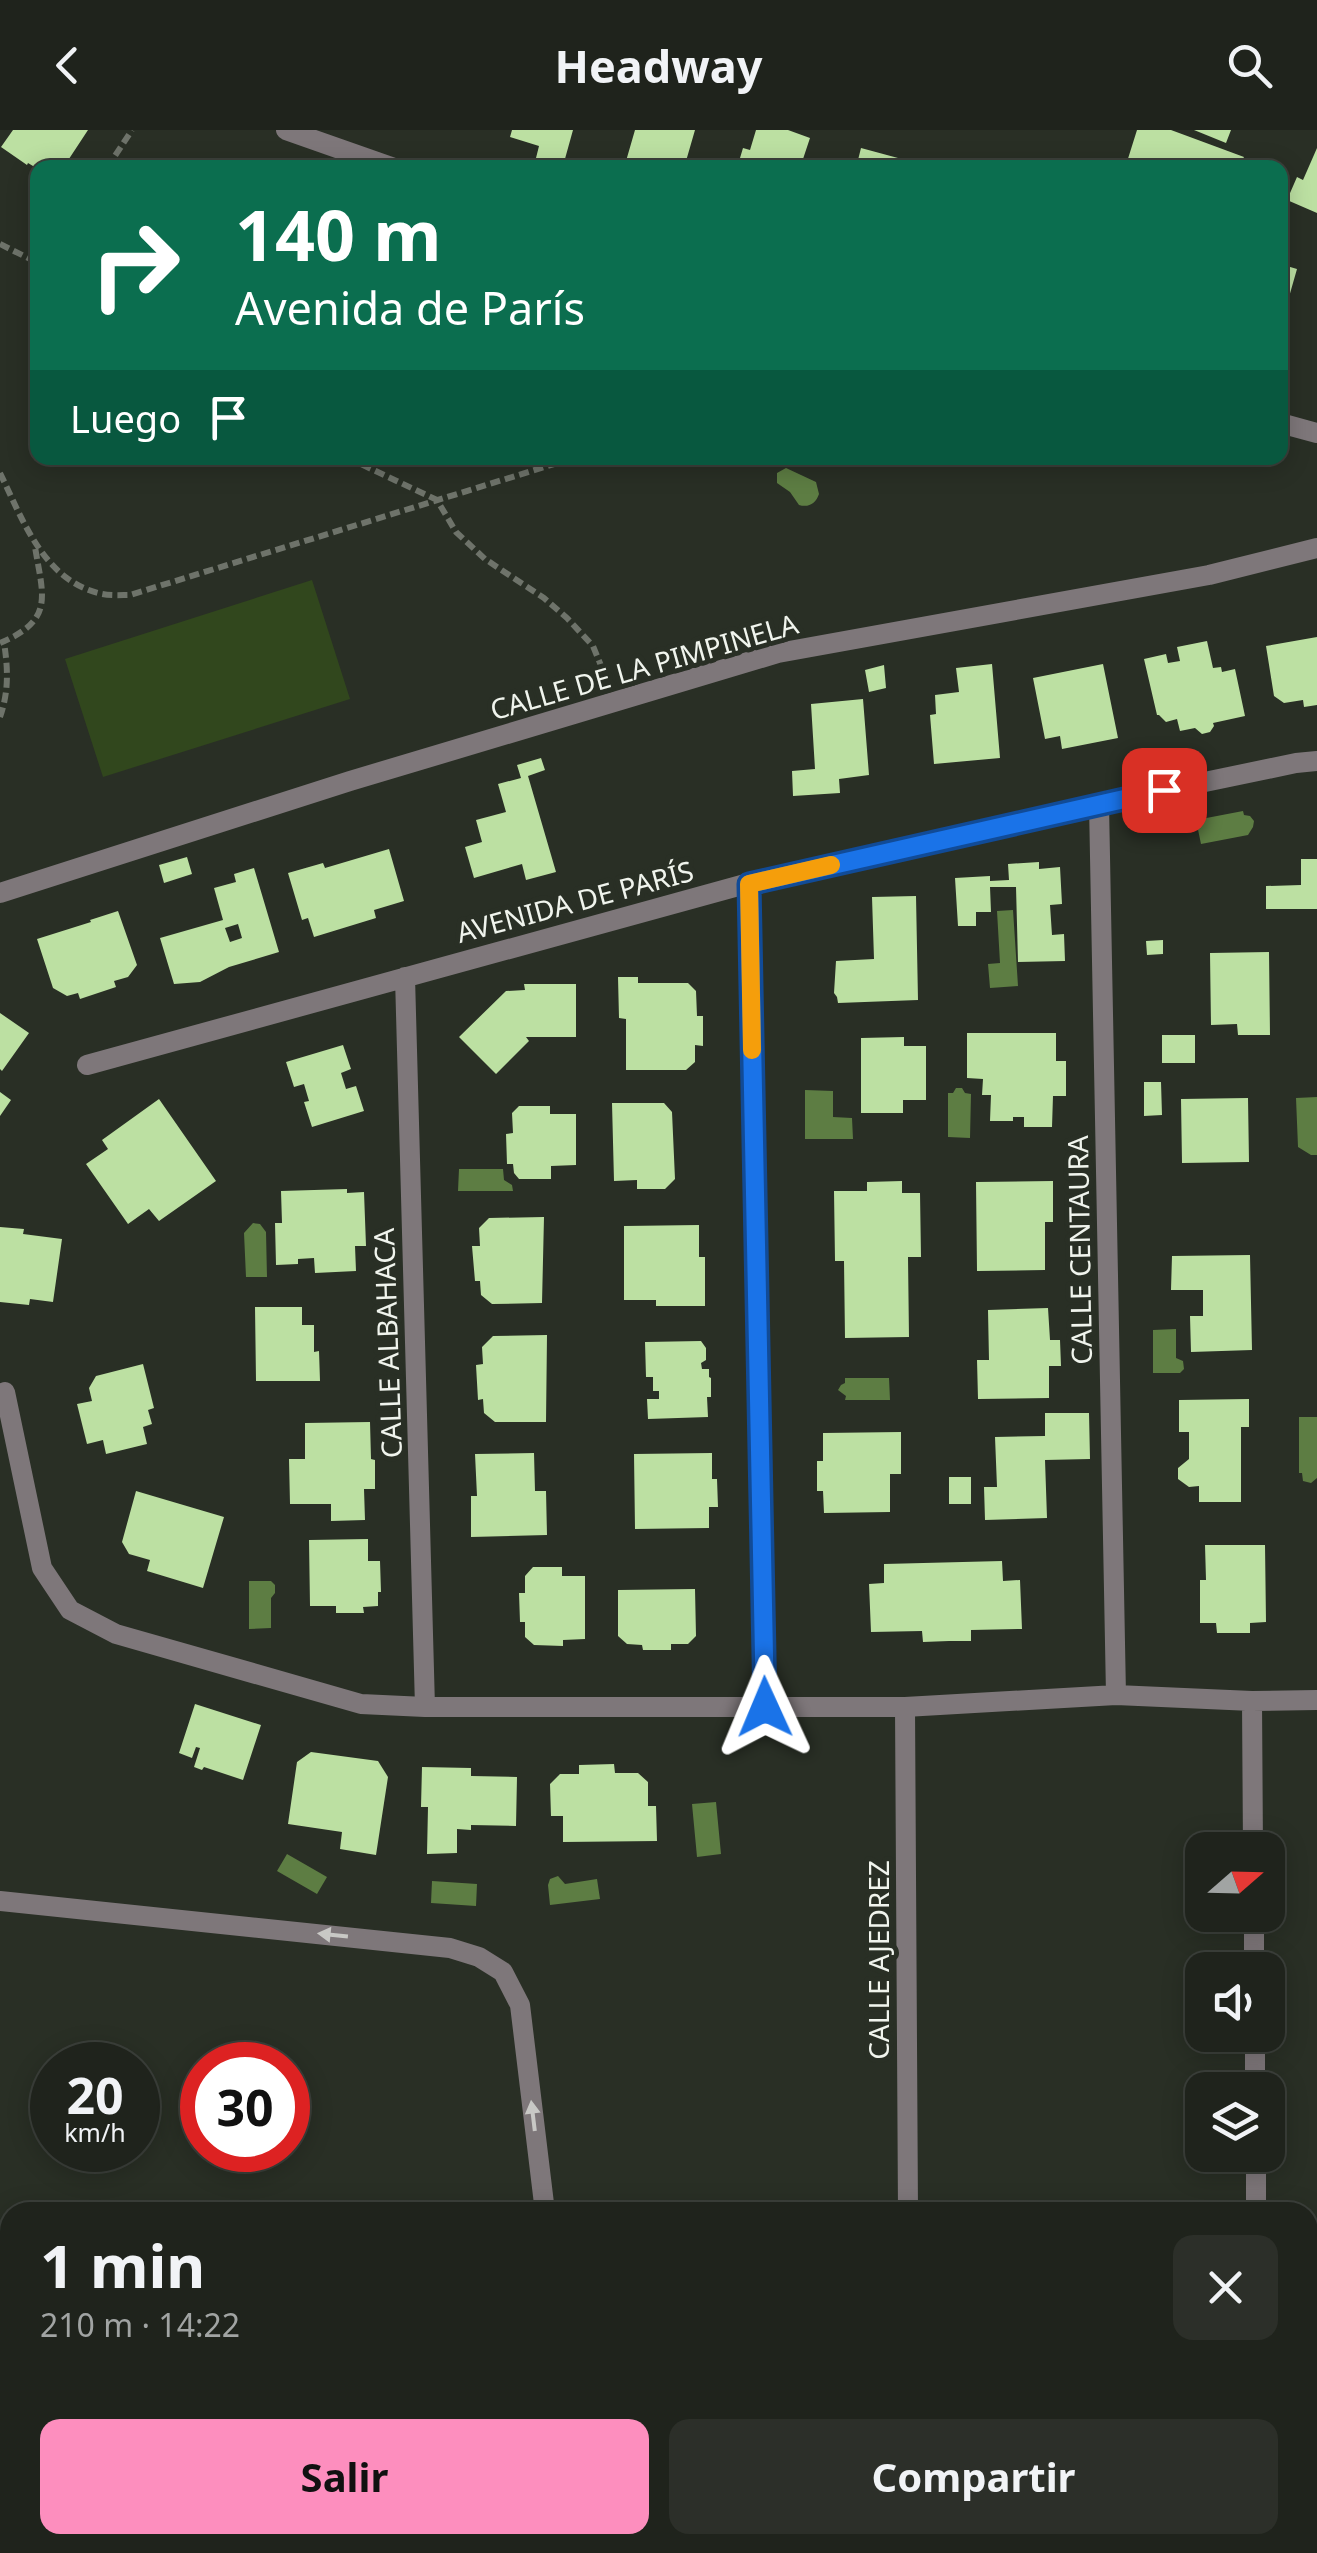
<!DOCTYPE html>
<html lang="es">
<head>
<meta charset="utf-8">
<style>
	body { margin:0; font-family:"Noto Sans",sans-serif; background:#2c2f29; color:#f1f3f6; height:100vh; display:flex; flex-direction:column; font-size:38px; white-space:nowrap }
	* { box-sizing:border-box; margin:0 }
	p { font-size:32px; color:#a1a4a3 }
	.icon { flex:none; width:55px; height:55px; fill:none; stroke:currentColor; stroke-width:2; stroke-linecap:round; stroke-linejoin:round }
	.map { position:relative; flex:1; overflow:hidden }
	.drawer { position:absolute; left:0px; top:2072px; width:1318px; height:352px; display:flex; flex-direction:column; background:#1f231c; border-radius:30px 30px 0 0; box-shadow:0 5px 25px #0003,0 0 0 2px #3c403b }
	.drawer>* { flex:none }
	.guide { position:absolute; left:30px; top:30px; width:1258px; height:305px; border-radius:20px; box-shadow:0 5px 25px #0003,0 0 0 2px #3c403b; background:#0b6e4f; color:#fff; overflow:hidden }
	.needle { width:65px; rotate:70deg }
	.fabs { position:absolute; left:1185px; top:1702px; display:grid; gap:20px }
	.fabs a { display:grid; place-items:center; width:100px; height:100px; border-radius:20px; background:#1f231c; box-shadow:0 5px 25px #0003,0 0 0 2px #3c403b; font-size:50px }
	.speed { position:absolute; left:30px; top:1912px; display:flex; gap:20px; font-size:50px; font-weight:700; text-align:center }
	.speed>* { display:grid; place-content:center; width:130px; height:130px; border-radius:50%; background:#1f231c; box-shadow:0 5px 25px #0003,0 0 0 2px #3c403b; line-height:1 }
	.speed small { font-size:25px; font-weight:400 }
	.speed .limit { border:15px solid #d22; background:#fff; color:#111 }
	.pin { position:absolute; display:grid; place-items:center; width:85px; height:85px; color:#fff; margin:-42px; border-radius:20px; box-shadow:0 5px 15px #0006 }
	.me { position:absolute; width:110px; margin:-55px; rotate:359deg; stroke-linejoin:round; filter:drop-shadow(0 0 8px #0008) }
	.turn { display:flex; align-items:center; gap:35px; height:210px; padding:0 40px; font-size:45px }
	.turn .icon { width:130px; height:130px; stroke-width:2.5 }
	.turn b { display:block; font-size:70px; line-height:85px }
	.then { display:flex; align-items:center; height:95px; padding:0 40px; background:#0003; gap:20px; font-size:38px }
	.round { display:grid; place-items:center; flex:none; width:105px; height:105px; border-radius:20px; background:#2c2f29 }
	.summary { display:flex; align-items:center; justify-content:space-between; height:170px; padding:0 40px }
	h1 { font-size:60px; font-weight:700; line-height:75px }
	.cta { display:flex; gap:20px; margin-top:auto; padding:20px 40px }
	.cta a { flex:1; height:115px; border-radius:20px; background:#fd8ebe; color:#111; font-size:40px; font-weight:700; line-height:115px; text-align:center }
	.cta a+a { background:#2c2f29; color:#f1f3f6 }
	header { display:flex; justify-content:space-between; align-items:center; height:130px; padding:0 40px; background:#1f231c; font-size:45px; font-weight:700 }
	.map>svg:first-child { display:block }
	.green { fill:#31471d }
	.water { fill:#5d7d43 }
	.building { fill:#bce0a2; fill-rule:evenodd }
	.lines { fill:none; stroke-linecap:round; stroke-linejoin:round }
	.path { stroke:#6e736a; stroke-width:6; stroke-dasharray:10 5; stroke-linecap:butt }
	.minor { stroke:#7e777a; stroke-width:20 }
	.tertiary { stroke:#7e777a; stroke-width:20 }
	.oneway { fill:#c8c8c5 }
	.route-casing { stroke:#114b97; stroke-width:25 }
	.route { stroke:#1a73e8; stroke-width:18 }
	.slow { stroke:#f59e0b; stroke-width:18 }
	.labels { text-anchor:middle; stroke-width:10; stroke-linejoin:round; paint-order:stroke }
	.street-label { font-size:28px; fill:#f0f4ed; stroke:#292f25 }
</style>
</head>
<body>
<header><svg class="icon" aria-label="back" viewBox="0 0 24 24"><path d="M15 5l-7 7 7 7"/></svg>Headway<svg class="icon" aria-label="search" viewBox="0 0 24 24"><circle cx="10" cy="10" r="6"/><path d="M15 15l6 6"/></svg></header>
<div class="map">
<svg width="1317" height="2423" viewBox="0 0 1317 2423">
	<rect width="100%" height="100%" fill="#292f25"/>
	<path class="green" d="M312,450L350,569L103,647L65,529Z"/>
	<path class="water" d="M786,338L816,352L819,364C816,373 809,378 799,375L790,362L777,353V343Z
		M1243,681L1244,685L1250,686L1254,691L1253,697L1248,705L1201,714L1196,690Z
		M1013,780L1018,856L990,858L988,834L1000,833L997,781Z
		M956,958H962L965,963L971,964L970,1008L948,1007V963H953Z
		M805,960L833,961V987L852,988L853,1009H805Z
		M1317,967V1025H1311L1298,1017L1296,968Z
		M459,1039H503L504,1050L512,1055L513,1061H458Z
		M253,1093L260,1094L266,1102L267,1147H246L244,1103Z
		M1176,1199V1228L1183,1231L1184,1239L1180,1243H1153V1200Z
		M845,1248H889L890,1270H845L846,1266L838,1260L841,1255L845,1253Z
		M1299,1287H1317V1348L1311,1353L1303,1351L1302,1343H1299Z
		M249,1451H271L275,1455V1463L271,1468V1498L249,1499Z
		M716,1672L721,1724L697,1727L692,1674Z
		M287,1724L327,1747L317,1764L277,1741Z
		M558,1746L565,1754L597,1749L600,1769L550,1775L548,1755L550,1749Z
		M432,1751L477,1754L476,1776L431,1773Z"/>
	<path class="building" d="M13,0H88L63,38L38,39L28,33L27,35L1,17Z
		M512,0H573L563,36L536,28L539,16L510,7Z
		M635,0H695L684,38H624Z
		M756,0H788L810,8L800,38H737L743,18L750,20Z
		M1137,0H1171L1244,27L1238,38H1133L1126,35Z
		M1194,0H1231L1226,13Z
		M861,18L898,28L897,30L922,38H856Z
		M1317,18V83L1287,70L1297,47L1303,50Z
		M1280,134L1297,139L1281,195H1280Z
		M1317,507V575L1304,577L1303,570L1284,573L1274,566L1266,516Z
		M1207,511L1213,538L1221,537L1222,542L1235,539L1245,586L1213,593L1214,596L1210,602L1202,604L1195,598L1180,601L1177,589L1166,592L1159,585H1157L1144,529L1166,524L1168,533L1180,531L1177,517Z
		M992,534L1000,628L934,634L930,585L936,584L935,565L959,562L956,538Z
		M1103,534L1118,608L1062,619L1060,606L1045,609L1033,548Z
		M884,535L886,558L869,562L865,540Z
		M863,569L869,645L839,649L840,663L793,666L792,641L815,639L811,574Z
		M541,628L545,640L528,646L556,742L526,750L522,734L474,748L465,717L482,712L476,690L506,682L498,654L521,648L517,635Z
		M389,719L404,771L374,780L376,788L314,807L308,788L302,790L288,743L323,733L325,738Z
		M187,727L192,744L164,753L159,735Z
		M1301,729H1317V779H1266V756L1301,755Z
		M1039,732V739L1060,737L1062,774L1050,775L1052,805L1064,804L1065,831L1018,832L1016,757H990L991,782H976V796H958L955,748L990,746V751L1009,750L1008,734Z
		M254,738L279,822L229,837L200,852L174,854L160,808L223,790L214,758L236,752L234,744ZM238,794L242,808L230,812L225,798Z
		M916,766L918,870L838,873L837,867L834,863L836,831L874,829L872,767Z
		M118,781L137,835L128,847L114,851L116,857L80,869L78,863L67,866L53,858L37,809L91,792L90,790Z
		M1163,810V824L1147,825L1146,811Z
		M1269,822L1270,905H1238L1237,894L1211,895L1210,823Z
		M618,847H638V853H688L696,861L697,886H703V916L695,915V932L686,940H626V889L619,888Z
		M524,854H576V907H526L529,911L496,944L459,907L506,861L525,860Z
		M0,883L29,903L2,941L0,939Z
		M967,903H1056V931H1066V966H1053L1052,997H1024V987H1013V991H990L991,965H982L983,949L967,948Z
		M1162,905H1195V933H1162Z
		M904,907V916H926V970H903V983H861V908Z
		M343,915L351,939L341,943L346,959L356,956L364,981L312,997L304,972L309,971L304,954L294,957L286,932Z
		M1144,952H1161L1162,985L1144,986Z
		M0,962L11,970L0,986Z
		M1248,968L1249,1032L1182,1033L1181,969Z
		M159,969L216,1051L159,1091L149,1079L128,1094L86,1034L108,1019L102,1010Z
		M612,973H664L672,982L675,1049L665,1059H637V1050L614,1051Z
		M519,976H550V984H576V1035L551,1036V1049H519L514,1043L513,1034H507L506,1004L513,1003L512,983Z
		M902,1051V1063H920L921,1127H908L909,1207L845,1208L844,1131H835L834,1061H867V1052Z
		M1053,1051V1092H1045V1140L977,1141L976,1052Z
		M347,1059V1063L364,1062L366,1116H355L356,1141L315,1143L314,1128L298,1129V1134L276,1135L275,1093H282L281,1061Z
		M544,1087L542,1173L492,1174L481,1165L480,1151H475L472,1116H480L479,1098L489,1088Z
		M699,1095V1127H705V1176H656V1170H624V1096Z
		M0,1097L24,1099L23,1104L62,1109L53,1172L30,1169L29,1175L0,1172Z
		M1250,1125L1252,1220L1191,1222L1190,1186H1203V1160H1171L1172,1126Z
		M255,1177H302V1195H314V1222L319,1221L320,1251H256Z
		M1048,1178L1050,1210H1060L1061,1236H1049V1268L978,1269L977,1230H989L988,1180Z
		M547,1205L546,1292H495L484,1283L483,1269L478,1270L476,1235L483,1234L482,1217L493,1206Z
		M701,1211L706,1218V1230L701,1233L702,1239H709V1247L711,1248V1267H707L708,1287L648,1289L647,1269H659V1261H653V1247H646L645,1212Z
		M143,1234L154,1278L148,1280L152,1294L143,1297L147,1314L106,1324L103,1310L87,1314L77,1274L92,1271L89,1258L96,1246Z
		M1249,1269V1297H1241V1372H1199V1356L1189,1357L1178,1349V1338L1189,1329V1302H1179V1270Z
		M1045,1283H1089L1090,1329L1045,1330L1047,1388L985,1390L984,1357H997L995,1307L1045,1306Z
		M370,1292L371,1329L375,1330V1359H364L365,1390L331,1391V1374H290L289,1329H305V1293Z
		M901,1302V1344H890V1382L824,1383L823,1361H817V1331H823V1303Z
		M534,1323L535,1361H546L547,1405L471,1407V1366H477L475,1324Z
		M712,1323V1349H717L718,1377H709V1398L635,1399L634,1324Z
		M949,1347H971V1374H949Z
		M136,1361L224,1387L203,1458L147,1441L150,1430L129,1424L122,1412Z
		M368,1409V1431H380L381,1462H378V1476L363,1477L364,1483H336V1476H310L309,1410Z
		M1205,1415H1265L1266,1492L1250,1493V1503H1217L1216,1493H1200V1450H1206Z
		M1002,1431L1003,1451L1020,1450L1022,1499L971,1500V1511H949L923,1512L922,1501L871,1502L869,1454L884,1453V1434Z
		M533,1437H562V1446H585V1509L563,1510V1516L534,1515L525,1507V1492H520L519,1463H525V1446Z
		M695,1459L696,1506L688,1514H671V1520H643L642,1515L627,1514L618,1506V1460Z
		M195,1574L261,1595L243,1650L204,1637L202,1640L194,1637L200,1618L196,1617L192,1628L179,1623Z
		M311,1622L378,1631L388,1647L376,1725L340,1719L342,1702L288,1694L297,1632Z
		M614,1634L615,1643H638L648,1652V1676H656L657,1711L563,1712V1686H551L550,1654L560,1644H579V1635Z
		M422,1637L471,1638V1646L517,1647L516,1696L471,1695V1700L457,1699V1723L427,1724L428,1677H421Z"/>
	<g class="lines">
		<path class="path" d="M107,38L132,0
			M0,114L38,133
			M348,328L437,370L456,402L485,429L544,468L567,488L593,516L606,548
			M0,343C22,388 43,449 98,463C108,466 120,465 130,465L564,331
			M0,513C55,490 43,466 35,417
			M0,587C9,561 8,539 4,512"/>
		<path class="minor" d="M286,0L394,38
			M1280,293L1317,303
			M1099,674L1116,1565
			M749,753L765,1577
			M0,763L350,651L778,523L1209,445L1317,418
			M405,847L425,1577
			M87,935L749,753L1099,674L1296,633L1317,631
			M5,1262L42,1438L70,1480L116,1504L361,1574L425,1577H905L1116,1565L1252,1571L1317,1570
			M1252,1571L1253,1720
			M905,1577L908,2082
			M0,1771L450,1818L479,1827L503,1842L520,1875L545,2082
			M1254,1785V1840
			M1255,1905V1960
			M1256,2025V2082
			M0,2119L10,2120
			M1308,2201H1317
			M616,2415L620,2423
			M550,2423L551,2415"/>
		<path class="tertiary" d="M0,2392L10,2394
			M94,2415L124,2423"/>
	</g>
	<defs><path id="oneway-solid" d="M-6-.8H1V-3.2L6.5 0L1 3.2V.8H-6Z" transform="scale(2.5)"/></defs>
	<g class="oneway">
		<use href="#oneway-solid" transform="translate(333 1805) rotate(-174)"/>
		<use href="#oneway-solid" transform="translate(533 1986) rotate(-97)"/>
	</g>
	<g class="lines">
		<g class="route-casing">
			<path id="route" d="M765,1577L749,754L1164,660"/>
		</g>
		<use href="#route" class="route"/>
		<path class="slow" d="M752,920L749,754L831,735"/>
	</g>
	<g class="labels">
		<g class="street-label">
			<text transform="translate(644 537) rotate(-16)" y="10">CALLE DE LA PIMPINELA</text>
			<text transform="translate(575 772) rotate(-15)" y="10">AVENIDA DE PARÍS</text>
			<text transform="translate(1080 1120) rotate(-91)" y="10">CALLE CENTAURA</text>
			<text transform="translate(388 1213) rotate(-92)" y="10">CALLE ALBAHACA</text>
			<text transform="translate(879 1830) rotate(-90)" y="10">CALLE AJEDREZ</text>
		</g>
	</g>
</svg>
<div class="fabs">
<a><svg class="needle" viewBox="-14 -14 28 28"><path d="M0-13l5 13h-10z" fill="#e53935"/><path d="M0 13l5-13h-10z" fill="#a1a4a3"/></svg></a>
<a><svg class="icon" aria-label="sound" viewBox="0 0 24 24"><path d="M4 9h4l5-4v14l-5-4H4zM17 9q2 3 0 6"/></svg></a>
<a><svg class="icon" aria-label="layers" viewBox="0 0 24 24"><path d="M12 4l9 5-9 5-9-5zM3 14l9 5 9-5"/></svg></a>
</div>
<div class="speed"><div>20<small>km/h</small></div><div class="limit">30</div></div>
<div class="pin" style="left:1164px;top:660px;background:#d93025"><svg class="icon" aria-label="arrive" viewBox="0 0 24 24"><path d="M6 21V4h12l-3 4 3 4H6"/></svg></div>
<svg class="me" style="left:765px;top:1577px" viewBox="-20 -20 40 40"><path d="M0-17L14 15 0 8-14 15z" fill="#1a73e8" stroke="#fff" stroke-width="4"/></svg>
<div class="guide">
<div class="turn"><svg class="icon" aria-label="right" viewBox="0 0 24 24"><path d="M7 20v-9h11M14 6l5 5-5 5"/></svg><div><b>140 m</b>Avenida de París</div></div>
<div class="then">Luego<svg class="icon" aria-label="arrive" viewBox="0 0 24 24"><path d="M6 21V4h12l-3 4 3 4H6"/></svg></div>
</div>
<section class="drawer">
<div class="summary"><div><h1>1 min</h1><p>210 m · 14:22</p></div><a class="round"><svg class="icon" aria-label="close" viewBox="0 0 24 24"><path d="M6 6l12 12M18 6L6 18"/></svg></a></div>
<div class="cta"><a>Salir</a><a>Compartir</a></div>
</section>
</div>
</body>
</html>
